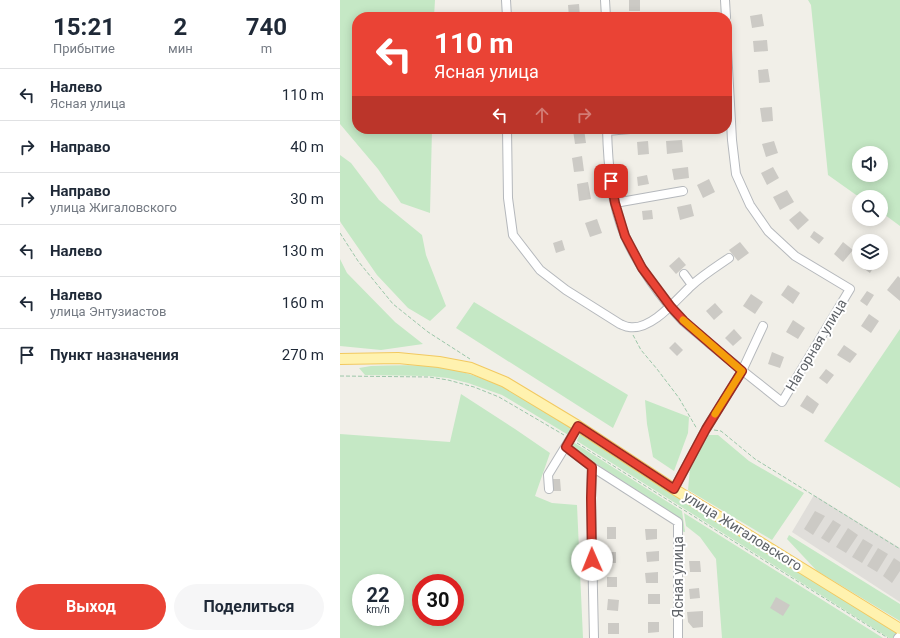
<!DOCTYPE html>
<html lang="ru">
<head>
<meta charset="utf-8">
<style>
	body { margin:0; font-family:Roboto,sans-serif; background:#f6f6f7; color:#1f2937; height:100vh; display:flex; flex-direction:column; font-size:15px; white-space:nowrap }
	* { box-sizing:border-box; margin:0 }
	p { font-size:13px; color:#747a83 }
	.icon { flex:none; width:22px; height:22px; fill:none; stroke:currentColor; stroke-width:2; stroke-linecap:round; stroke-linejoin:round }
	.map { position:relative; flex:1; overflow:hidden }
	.sheet { display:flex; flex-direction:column; background:#fff; width:340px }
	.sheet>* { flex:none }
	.guide { position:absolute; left:12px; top:12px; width:380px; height:122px; border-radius:16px; box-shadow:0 2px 10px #0003; background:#ea4335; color:#fff; overflow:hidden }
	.buttons { position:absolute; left:512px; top:146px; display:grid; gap:8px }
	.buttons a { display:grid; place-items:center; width:36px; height:36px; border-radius:50%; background:#fff; box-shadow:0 2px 10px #0003; font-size:20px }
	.speed { position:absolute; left:12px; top:574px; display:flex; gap:8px; font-size:20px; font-weight:700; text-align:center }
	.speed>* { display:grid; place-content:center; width:52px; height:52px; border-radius:50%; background:#fff; box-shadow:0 2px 10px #0003; line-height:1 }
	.speed small { font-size:10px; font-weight:400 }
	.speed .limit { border:6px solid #d22; background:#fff; color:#111 }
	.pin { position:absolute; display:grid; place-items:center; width:34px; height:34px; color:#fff; margin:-17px; border-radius:8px; box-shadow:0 2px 6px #0006 }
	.me { position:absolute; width:44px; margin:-22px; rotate:359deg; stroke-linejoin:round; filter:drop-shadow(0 0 3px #0008) }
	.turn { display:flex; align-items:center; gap:14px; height:84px; padding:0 16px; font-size:18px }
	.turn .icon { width:52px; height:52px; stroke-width:2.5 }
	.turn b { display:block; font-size:28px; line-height:34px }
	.lanes { display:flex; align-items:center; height:38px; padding:0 16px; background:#0003; justify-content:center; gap:20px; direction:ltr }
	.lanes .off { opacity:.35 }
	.eta { display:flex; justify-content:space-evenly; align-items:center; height:68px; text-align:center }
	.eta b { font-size:24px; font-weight:700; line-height:28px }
	.cta { display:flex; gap:8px; margin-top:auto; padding:8px 16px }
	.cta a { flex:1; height:46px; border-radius:24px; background:#ea4335; color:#fff; font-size:16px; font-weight:700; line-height:46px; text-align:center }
	.cta a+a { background:#f6f6f7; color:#1f2937 }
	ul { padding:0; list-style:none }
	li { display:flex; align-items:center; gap:12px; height:52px; padding:0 16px; border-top:1px solid #e0e1e3 }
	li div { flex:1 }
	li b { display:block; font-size:15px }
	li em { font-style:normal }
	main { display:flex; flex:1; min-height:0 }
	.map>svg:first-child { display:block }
	.industrial { fill:#e0deda }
	.green { fill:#c5e8c5; fill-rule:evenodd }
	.building { fill:#cccac5 }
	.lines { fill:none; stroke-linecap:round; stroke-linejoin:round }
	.minor-casing { stroke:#b5b8bc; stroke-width:10 }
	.major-casing { stroke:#f2c960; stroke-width:12 }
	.path { stroke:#9cc7a9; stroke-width:1; stroke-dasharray:4 2; stroke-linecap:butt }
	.minor { stroke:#fff; stroke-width:8 }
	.major { stroke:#fff2af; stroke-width:10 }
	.route-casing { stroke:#982c22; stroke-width:10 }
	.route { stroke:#ea4335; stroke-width:7 }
	.slow { stroke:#f59e0b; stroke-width:7 }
	.labels { text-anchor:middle; stroke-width:4; stroke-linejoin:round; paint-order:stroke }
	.street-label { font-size:14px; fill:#5f6368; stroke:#fff }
</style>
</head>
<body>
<main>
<section class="sheet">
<div class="eta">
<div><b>15:21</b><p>Прибытие</p></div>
<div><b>2</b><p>мин</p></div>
<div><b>740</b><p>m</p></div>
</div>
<ul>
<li><svg class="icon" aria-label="left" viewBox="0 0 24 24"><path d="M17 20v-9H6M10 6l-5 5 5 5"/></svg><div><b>Налево</b><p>Ясная улица</p></div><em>110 m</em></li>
<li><svg class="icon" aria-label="right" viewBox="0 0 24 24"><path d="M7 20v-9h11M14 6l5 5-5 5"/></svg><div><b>Направо</b></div><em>40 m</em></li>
<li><svg class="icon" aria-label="right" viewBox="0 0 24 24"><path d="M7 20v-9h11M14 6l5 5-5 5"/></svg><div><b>Направо</b><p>улица Жигаловского</p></div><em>30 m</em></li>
<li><svg class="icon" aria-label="left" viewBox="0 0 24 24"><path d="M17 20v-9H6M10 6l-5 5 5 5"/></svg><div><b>Налево</b></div><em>130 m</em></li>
<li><svg class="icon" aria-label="left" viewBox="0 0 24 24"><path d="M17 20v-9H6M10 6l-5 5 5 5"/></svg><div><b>Налево</b><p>улица Энтузиастов</p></div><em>160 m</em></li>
<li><svg class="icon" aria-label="arrive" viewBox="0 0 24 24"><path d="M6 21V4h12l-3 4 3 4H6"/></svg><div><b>Пункт назначения</b></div><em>270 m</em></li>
</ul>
<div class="cta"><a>Выход</a><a>Поделиться</a></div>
</section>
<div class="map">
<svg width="560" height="638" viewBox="0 0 560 638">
	<rect width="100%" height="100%" fill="#f1efe8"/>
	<path class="industrial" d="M474,495L560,548V602L452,532Z"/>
	<path class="green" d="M0,0H95L94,17H17V129H92L90,213L61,203L38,169L0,124Z
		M468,0H560V226L541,212V197H519L488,175L471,5ZM519,153H541V175H519Z
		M0,155L11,163L39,200L82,235L86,255L106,306L90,321L68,308L37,275L1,223L0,221Z
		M0,259L7,273L55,322L83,344L41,350L0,346Z
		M134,302L288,395L273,428L116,328Z
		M560,329V488L484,441Z
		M31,366C58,365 88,364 114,370C157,380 198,404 234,429L230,436L162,395L128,383L108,378L88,376L25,375L19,368Z
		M121,394L175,429L210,453L195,496L212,503L237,505L243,638H0V434L110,442ZM21,583H55V617H21ZM81,583H115V617H81Z
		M305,400L349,417L348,433L334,471L313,457L307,424Z
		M240,433L330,491L558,634L553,638H549L237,441Z
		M365,435H378L409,461L464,493L432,540L348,490L350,467Z
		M233,442L342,511L345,532L340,531V521L338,517L235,450L233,446Z
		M344,513L543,638H382L376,559L360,537L346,526Z
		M449,535L560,604V621L477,571L447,539Z"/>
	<path class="building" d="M289,0H300V11H289Z
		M239,4L240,17H229L228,5Z
		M422,14L424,26L412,28L410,16Z
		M427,40L428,51L414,52L413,41Z
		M428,69L430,82L419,83L418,70Z
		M432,107L433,121L422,122L420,108Z
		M244,129L246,143L235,144L233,130Z
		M342,140L343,152L327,154L326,141Z
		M308,141L309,154L298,155L297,142Z
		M434,141L438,153L426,157L422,144Z
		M242,156L244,171L234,172L232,158Z
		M348,167L349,178L334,180L332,169Z
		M433,167L439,178L427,185L421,173Z
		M307,175L309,184L298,186L297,177Z
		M369,179L375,192L363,198L357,185Z
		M248,182L251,199L239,201L237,184Z
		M447,190L454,202L440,210L433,197Z
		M351,204L354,216L340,220L337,207Z
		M312,210L313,219L303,220L302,211Z
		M460,211L469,220L458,230L449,220Z
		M257,219L262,233L250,237L245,223Z
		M474,231L484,238L479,244L470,237Z
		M222,240L225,250L216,253L213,243Z
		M400,242L409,253L398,261L389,250Z
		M503,242L513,250L503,262L494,254Z
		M339,257L346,265L336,274L329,266Z
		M519,261V263H536L530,273L517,264Z
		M558,276L560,278V301L547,290Z
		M448,285L460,293L453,304L441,295Z
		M527,291L534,295L527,306L520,301Z
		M411,294L423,302L415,314L403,306Z
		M375,303L383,312L374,320L366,311Z
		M529,314L539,321L531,333L521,326Z
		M453,320L465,328L458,339L446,332Z
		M394,329L402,338L393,346L385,338Z
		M335,342L343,350L337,356L329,348Z
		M504,345L517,354L510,363L497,355Z
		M432,352L444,357L440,368L428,364Z
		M486,369L494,375L487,384L479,378Z
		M467,395L479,404L473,414L460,406Z
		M213,479H220L221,491H213Z
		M475,511L485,516L473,535L464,529Z
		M493,520L501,525L489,543L481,538Z
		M267,527H276V539H267Z
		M508,528L518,535L506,553L496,547Z
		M305,529H317V539L306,540Z
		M523,539L533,545L522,563L512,557Z
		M538,548L548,554L537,572L527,566Z
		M319,551V561L307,562L306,552Z
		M266,552H276V563H266Z
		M554,558L560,562V571L552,583L543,576Z
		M349,561H360L361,572H350Z
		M318,572V583H306L305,573Z
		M267,577H277V587H267Z
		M359,588L360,598L350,599L349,589Z
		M308,594H320V604H308Z
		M436,597L450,605L443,616L430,608Z
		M268,599L279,600L278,611L267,610Z
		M363,611V627L353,628L348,622L347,612Z
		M308,622H319V632L308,633Z
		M268,623H279V634H268Z"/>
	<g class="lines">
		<g class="minor-casing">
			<path id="minor" d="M166,0L167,17
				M265,0L266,17
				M385,0L386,17
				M167,129L168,198L173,235L200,270L226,290L280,324C283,325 286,327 289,327C311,331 337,299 351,286C363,275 376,267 389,258
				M267,129C268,164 271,203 285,236C298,266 321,298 343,321C352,329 362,337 371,345C394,364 418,383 442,402L510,289L455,256L428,231L410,205L396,174L392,140L387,50
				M267,131L290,129
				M275,203L343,191
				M344,274L352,285
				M226,447L252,467L338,522V638
				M252,467L251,498L254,638
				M209,489L208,475L238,426
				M334,489L366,429L402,371L423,326
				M558,638L560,636"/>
		</g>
		<g class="major-casing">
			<path id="major" d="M0,359L58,358L99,362L131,368L165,382L238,426L334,489L560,629"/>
		</g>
		<path class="path" d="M0,233L18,261L53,304L88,332L130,359
			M293,335L301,350L317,369L339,398L357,429
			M0,376L89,377L108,380L134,387L159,397L224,435
			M374,430L381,431L415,459L560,549
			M237,443L548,638"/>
		<use href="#minor" class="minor"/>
		<use href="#major" class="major"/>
	</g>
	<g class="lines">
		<g class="route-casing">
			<path id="route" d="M252,560L251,498L252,467L226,447L238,426L334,489L366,429L402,371L344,321L331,307L302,268L285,236L275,203L271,181"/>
		</g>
		<use href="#route" class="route"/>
		<path class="slow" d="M343,320L402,371L375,414"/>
	</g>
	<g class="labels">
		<g class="street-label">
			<text transform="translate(476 345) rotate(-59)" y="5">Нагорная улица</text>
			<text transform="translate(403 531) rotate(32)" y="5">улица Жигаловского</text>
			<text transform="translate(338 577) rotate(-90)" y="5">Ясная улица</text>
		</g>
	</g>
</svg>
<div class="buttons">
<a><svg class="icon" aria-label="sound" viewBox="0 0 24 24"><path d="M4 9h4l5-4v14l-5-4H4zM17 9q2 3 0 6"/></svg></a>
<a><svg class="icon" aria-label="search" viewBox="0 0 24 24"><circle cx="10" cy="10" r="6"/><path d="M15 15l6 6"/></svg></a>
<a><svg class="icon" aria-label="layers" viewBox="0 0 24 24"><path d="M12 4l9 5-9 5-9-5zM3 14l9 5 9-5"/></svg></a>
</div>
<div class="speed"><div>22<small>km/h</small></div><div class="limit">30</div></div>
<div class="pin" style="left:271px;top:181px;background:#d93025"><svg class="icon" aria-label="arrive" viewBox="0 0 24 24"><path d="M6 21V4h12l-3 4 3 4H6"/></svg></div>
<svg class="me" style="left:252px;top:560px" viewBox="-20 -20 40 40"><circle r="19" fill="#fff"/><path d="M0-13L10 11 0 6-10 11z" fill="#ea4335"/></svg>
<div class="guide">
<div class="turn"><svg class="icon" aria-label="left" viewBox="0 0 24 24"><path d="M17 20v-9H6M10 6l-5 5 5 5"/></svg><div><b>110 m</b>Ясная улица</div></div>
<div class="lanes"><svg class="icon" aria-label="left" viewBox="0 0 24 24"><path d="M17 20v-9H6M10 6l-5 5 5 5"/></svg><svg class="icon off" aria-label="ahead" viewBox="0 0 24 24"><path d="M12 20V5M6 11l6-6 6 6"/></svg><svg class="icon off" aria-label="right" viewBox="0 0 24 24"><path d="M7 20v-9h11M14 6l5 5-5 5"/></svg></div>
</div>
</div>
</main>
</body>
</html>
